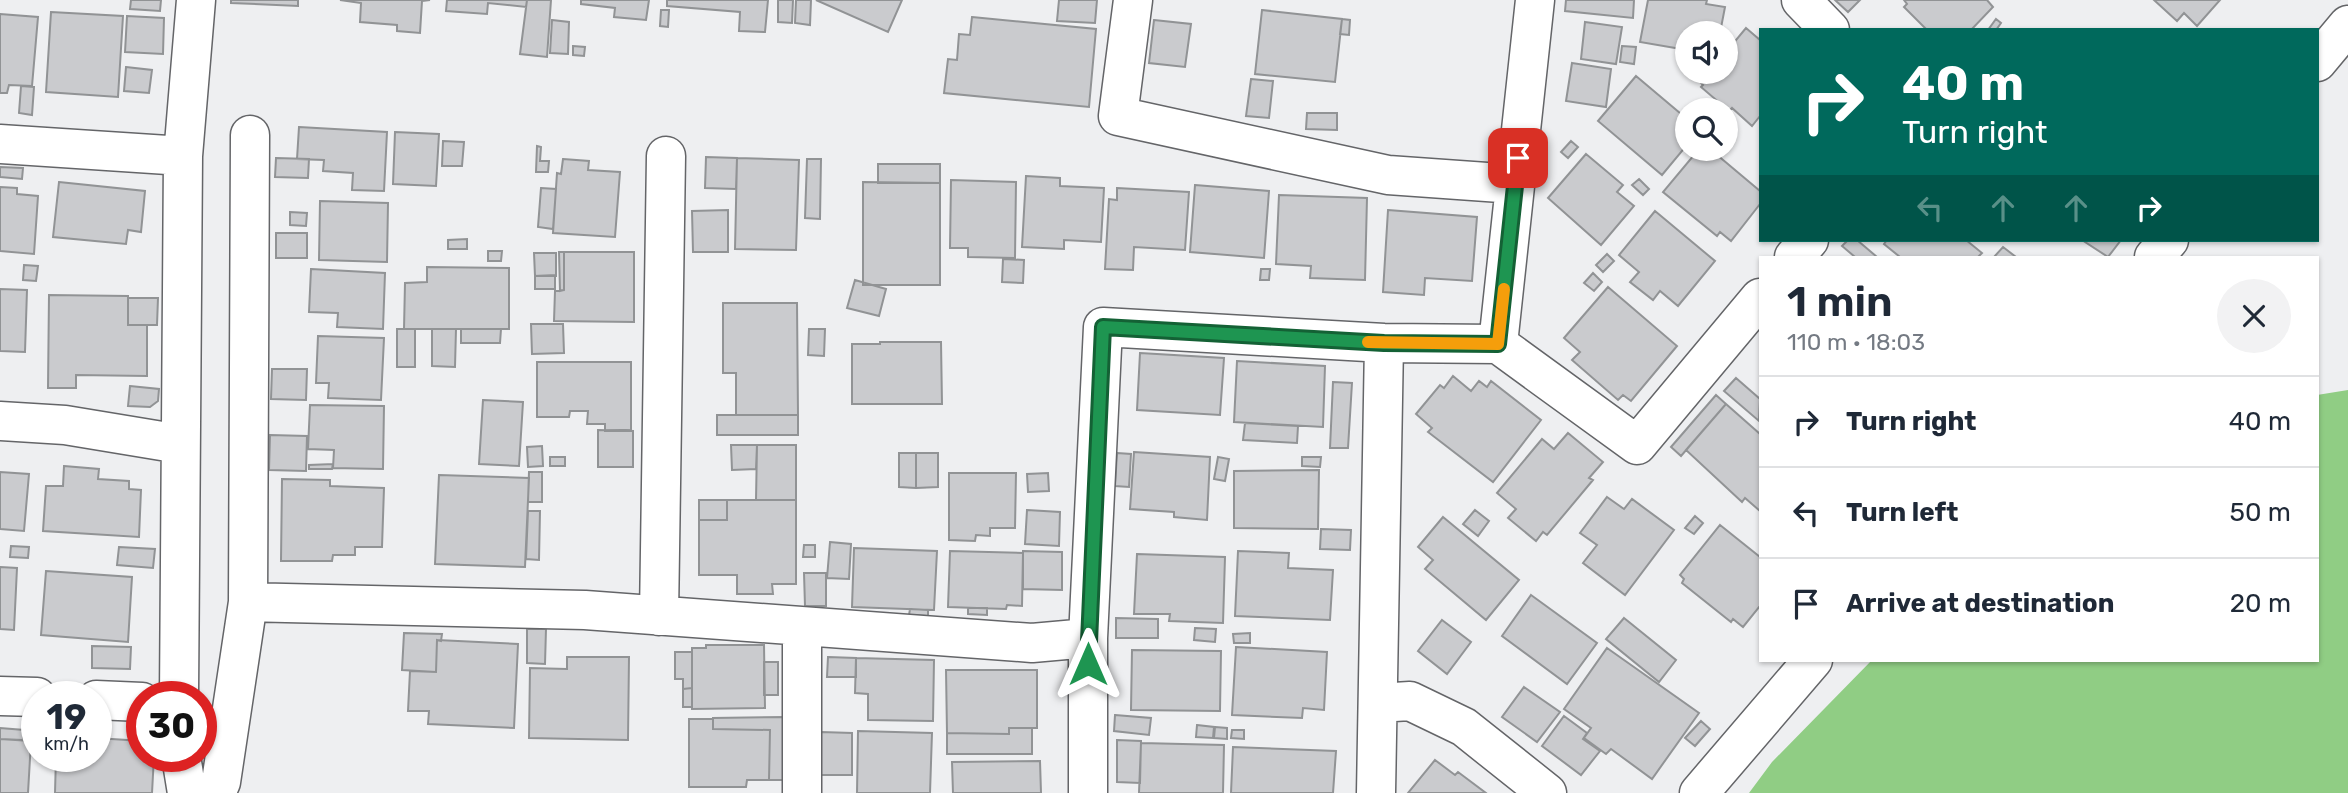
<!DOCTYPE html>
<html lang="en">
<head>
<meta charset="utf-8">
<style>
	body { margin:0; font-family:Rubik,sans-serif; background:#f2f2f3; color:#1f2937; height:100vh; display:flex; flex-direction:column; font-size:26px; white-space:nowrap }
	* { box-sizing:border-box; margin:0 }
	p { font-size:23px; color:#747a83 }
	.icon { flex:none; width:38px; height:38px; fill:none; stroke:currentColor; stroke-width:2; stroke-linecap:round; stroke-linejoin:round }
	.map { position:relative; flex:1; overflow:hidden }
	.sheet { position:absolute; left:1759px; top:256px; width:560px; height:406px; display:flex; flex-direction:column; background:#fff; border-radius:0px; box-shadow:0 2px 5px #0004 }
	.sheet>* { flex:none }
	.guide { position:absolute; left:1759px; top:28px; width:560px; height:214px; border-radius:0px; box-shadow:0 2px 5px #0004; background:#00695c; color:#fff; overflow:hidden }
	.fabs { position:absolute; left:1675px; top:21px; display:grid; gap:14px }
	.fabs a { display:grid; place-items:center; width:63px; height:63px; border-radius:50%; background:#fff; box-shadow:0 2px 5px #0004; font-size:35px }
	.speed { position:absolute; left:21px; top:681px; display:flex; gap:14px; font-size:35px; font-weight:700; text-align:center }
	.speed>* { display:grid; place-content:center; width:91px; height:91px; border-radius:50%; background:#fff; box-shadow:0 2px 5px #0004; line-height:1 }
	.speed small { font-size:18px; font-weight:400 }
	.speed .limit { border:10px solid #d22; background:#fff; color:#111 }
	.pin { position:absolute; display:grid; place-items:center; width:60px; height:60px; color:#fff; margin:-30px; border-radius:14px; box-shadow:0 4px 10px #0006 }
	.me { position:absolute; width:77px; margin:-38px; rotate:0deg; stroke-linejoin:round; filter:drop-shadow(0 0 5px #0008) }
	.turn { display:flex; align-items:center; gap:24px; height:147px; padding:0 28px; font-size:32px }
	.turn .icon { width:91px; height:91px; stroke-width:2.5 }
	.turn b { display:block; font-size:49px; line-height:60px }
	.lanes { display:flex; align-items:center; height:66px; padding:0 28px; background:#0003; justify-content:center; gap:35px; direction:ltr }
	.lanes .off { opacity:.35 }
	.round { display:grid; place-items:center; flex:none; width:74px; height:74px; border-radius:37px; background:#f2f2f3 }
	.head { display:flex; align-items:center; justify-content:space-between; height:119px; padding:0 28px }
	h1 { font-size:42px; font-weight:600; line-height:52px }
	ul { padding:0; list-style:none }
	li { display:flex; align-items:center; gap:21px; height:91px; padding:0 28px; border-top:2px solid #e0e1e3 }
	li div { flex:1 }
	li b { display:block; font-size:26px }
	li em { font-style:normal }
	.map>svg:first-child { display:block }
	.forest { fill:#90cd84 }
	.building { fill:#cacbce; stroke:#919395; stroke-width:2 }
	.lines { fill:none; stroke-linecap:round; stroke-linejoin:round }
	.street-casing { stroke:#646568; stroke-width:41 }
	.secondary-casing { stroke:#646568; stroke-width:41 }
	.street { stroke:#fff; stroke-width:38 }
	.secondary { stroke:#fff; stroke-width:38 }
	.route-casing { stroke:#146135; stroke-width:18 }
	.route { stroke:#1e9551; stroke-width:12 }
	.slow { stroke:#f59e0b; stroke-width:12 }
</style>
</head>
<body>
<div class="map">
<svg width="2348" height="793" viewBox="0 0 2348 793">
	<rect width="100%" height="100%" fill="#eeeff1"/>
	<path class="forest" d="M2348,390V793H1749L1772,762L1872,660H2317V395Z"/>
	<path class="building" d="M131,0H161L160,11L130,9Z
		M231,0H298V6L231,3Z
		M340,0H430L422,1L420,33L397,31V25L360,22L361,3Z
		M447,0H527L526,7L488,3L487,14L446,11Z
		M527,0H551L547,57L520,54Z
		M581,0H649L646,20L614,17L615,8L581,4Z
		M667,0H768L765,32L739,31L740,12L667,6Z
		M778,0H793L792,23L778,22Z
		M796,0H811L810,25L795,23Z
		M816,0H902L888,32Z
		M1059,0H1097L1095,23L1057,21Z
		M1566,0H1634L1633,18L1565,11Z
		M1648,0H1707L1706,4L1725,7L1720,33H1687V50L1640,42Z
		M1835,0H1860L1848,12Z
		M1904,0H1987L1993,7L1971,30H1927L1904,7L1907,4Z
		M2154,0H2220L2197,26L2184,13L2177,21Z
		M661,10H669L668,27L660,26Z
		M1262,10L1342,19L1335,82L1255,74Z
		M51,12L123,16L118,97L46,92Z
		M0,14L38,17L32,86L9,85L7,93H0Z
		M127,16L164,18L163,54L125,52Z
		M972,17L1096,29L1089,107L944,93L948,59L957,60L959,34L970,35Z
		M1342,19L1350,20L1349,35L1340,34Z
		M1996,19L2001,23L1996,30H1988Z
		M552,20L569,22L568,54L550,53Z
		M1154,20L1191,24L1185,67L1149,63Z
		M1585,22L1622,27L1616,64L1581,59Z
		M1746,28L1760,40V116L1752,126L1732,108L1729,111L1701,87L1703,85L1700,82L1708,72H1726V52Z
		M573,46L585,47L584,56L573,55Z
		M1622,46L1636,47L1634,64L1620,62Z
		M1572,63L1611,69L1606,107L1566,101Z
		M126,67L152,70L149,93L124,91Z
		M1636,76L1687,119V145L1662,175L1598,121Z
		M1251,79L1273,81L1269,118L1246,116Z
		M21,86L34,87L32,115L19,113Z
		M1307,113H1337V130L1306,129Z
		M299,127L387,132L384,191L352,190L353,173L323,171L324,160L297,159Z
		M395,132L439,134L436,186L393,184Z
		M443,141L464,142L462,166H442Z
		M1571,141L1578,147L1568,158L1561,152Z
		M537,146L541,147L540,161H549L548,172H536Z
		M1699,149H1710L1760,191V204L1731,241L1720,232L1717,236L1663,192Z
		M1586,154L1623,185L1617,192L1634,206L1601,245L1548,198Z
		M706,157L737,158L736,189L705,188Z
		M276,158L309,159L308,178L275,177Z
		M737,158L799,160L796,250L735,249Z
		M563,159L589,161L588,170L620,172L615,237L553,233L557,173L561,174Z
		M807,159H821L820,219L805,218Z
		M878,164H940V183H878Z
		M0,167L23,168L22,179L0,177Z
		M1026,176L1060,178V186L1104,188L1101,242L1064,240V249L1022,247Z
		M1639,179L1649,189L1643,195L1632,185Z
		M951,180L1016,182L1015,258L968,257V248H950Z
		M59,182L145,191L141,232L128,230L126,244L53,237Z
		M863,182L940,183V285H863Z
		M1195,185L1269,191L1264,258L1190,252Z
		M0,187L17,188V194L38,196L34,254L0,251Z
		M541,188L556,189L553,229L538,227Z
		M1117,188L1189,192L1185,250L1134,247L1133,270L1105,269L1109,199L1117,200Z
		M1279,195L1367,198L1365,280L1310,278L1311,266L1276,264Z
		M320,201L388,203L387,262L319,260Z
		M728,210V252H693L692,211Z
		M1388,210L1477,217L1472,281L1425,278L1424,295L1383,292Z
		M1655,211L1715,261L1678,306L1660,291L1653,300L1630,282L1639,272L1619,255Z
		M290,212L307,213L306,226L290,225Z
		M276,233H307V258H276Z
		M467,239V249H448V240Z
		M1848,240H1857L1877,257H1855L1842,246Z
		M1887,240H1966L1982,253L1978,257H1900L1884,244Z
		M2082,240H2121L2108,257Z
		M2003,247L2016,257H1994Z
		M488,251H502L501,261H488Z
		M559,252H564V290L560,291Z
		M564,252H634V322L554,321L555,291L564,290Z
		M534,253H556V276H535Z
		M1607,254L1614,261L1603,272L1596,265Z
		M1003,259L1024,260L1023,283L1002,282Z
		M24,265L38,266L36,281L23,280Z
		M427,267L509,268V329H404L405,283L427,282Z
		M311,269L385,273L383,329L337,327L338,313L309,312Z
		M1261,269H1270L1269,280H1260Z
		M1593,273L1602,282L1594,291L1584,283Z
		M555,275V289H535V276Z
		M855,280L886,289L879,316L847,308Z
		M1608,287L1677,346L1631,401L1623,395L1618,400L1572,360L1580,352L1564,338Z
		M0,289L27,290L25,352L0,351Z
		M49,295L128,296V325H147V376L76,375V388H48Z
		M128,298H158L157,325H128Z
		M723,303H797L798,415H736V373H723Z
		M531,324H563L564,353L532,354Z
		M397,329H415V367H397Z
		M432,329H456L455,367L432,366Z
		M461,329H501L500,343H461Z
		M809,329H825L824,356L808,355Z
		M318,336L384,338L381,400L328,398L329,383H316Z
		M880,342H941L942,404H852V344H880Z
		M1140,353L1224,358L1220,415L1137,410Z
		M1237,361L1325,366L1323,427L1234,422Z
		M537,362H631V430L605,431V424H587L588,411H570L569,417H537Z
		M272,369H307L306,400L271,399Z
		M1453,376L1471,391L1479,381L1487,387L1491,381L1541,420L1493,482L1428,432L1432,428L1416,414L1440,385L1444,388Z
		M1736,378L1760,399L1759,421L1724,391Z
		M1333,382L1352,383L1348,448H1330Z
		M130,386L159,389L158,401L150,407L128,406Z
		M1716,395L1726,404L1681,456L1671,447Z
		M483,400L523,402L519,466L479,464Z
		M1726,404L1760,434V511L1745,498L1742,502L1686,450Z
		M310,405L384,406L383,469L333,468L334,450L308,449Z
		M717,415H798V435H717Z
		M1245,423L1298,426L1297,443L1243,440Z
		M598,430L633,431V467H598Z
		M1568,433L1603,462L1589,478L1593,480L1547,535L1543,532L1536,541L1508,518L1516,509L1497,493L1542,439L1554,449Z
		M270,435L307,436L306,471L269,470Z
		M731,445H757L756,469L732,470Z
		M757,445H796V500H756Z
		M542,446L543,466L528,467L527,447Z
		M1134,452L1210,457L1207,520L1174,517V512L1130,509Z
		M899,453H916V488L899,487Z
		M916,453H938V487L916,488Z
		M1117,453L1131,454L1129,487L1115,486Z
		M550,457H565V466H550Z
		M1218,457L1229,459L1225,481L1214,479Z
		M1302,457H1321L1320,467L1302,466Z
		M333,464L332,469H309V465Z
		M64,466L99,469L98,479L129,481V489L141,490L139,537L43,531L46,486H63Z
		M1319,470L1318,529L1234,528V471Z
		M0,472L29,474L24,531L0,529Z
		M529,472H542V502H528Z
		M949,473H1016L1015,528H990V536L976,535L975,541L949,540Z
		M1048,473L1049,491L1028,492L1027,474Z
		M439,475L529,478L525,567L435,564Z
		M282,479L330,480V486L384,488L382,547H355V555H333L332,561H281Z
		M1607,497L1624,509L1632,499L1674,530L1625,595L1583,563L1597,545L1580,533Z
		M699,500H727V520H699Z
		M727,500H796V584H772L773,594H737V575H699V520H727Z
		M1027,510L1060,512L1059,546L1025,544Z
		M1475,510L1489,521L1478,536L1463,524Z
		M528,511H540L539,560L526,559Z
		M1695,516L1703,523L1694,534L1685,528Z
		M1443,517L1519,580L1486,620L1425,569L1433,560L1418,547Z
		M1720,525L1760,557V606L1743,627L1733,619L1731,622L1682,583L1684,579L1680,575Z
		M1321,529L1351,530L1350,550L1320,549Z
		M830,542L851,544L849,579L827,578Z
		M804,545H815V557H803Z
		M11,546L29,547L28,558L10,557Z
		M119,547L155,549L153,568L117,565Z
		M854,548L937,551L934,610L852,607Z
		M950,551L1023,553L1022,606L1007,605L1006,609L948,607Z
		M1023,551L1062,552V590L1023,589Z
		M1238,551L1289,553L1288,568L1333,570L1330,620L1235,616Z
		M1137,554L1225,557L1223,623L1169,621L1170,614H1134Z
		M0,567L17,568L14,630L0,629Z
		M46,571L132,577L128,642L41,635Z
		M804,573H826V606H805Z
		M1531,595L1597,643L1567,684L1502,636Z
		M968,608H987V615L968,614Z
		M910,609L928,610V616L909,615Z
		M1116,618L1158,619V638H1116Z
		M1624,618L1676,660L1659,682L1606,639Z
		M1442,620L1471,642L1447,674L1418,651Z
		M1195,628L1216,629L1215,642L1194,640Z
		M527,629H546L545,664L527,663Z
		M404,633L442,634L441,641L437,640L436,672L402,670Z
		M1250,633V643H1234L1233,634Z
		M437,640L518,644L514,728L428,724L429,711H408L410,671L436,672Z
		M706,645H764L765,708L692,709V648H706Z
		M92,646L131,647L130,669L92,668Z
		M1236,647L1327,652L1324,710L1303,708L1302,718L1232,715Z
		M1607,648L1699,713L1652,779L1611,749L1606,754L1584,738L1591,728L1564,709Z
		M1132,650L1221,651L1220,711L1131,710Z
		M675,652H692V688L683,689V679H675Z
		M567,657H629L628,740L529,738L530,668L567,669Z
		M828,657L856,658V677H827Z
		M856,658L934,660L933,721L868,720V694L855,693Z
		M764,662H778V695H764Z
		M946,670H1037V728H1009V734L947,733Z
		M1524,687L1560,712L1537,742L1502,717Z
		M692,688V707H683V689Z
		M1115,715L1151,718L1149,735L1114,731Z
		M1564,716L1587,733L1583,739L1600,751L1581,775L1542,746Z
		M784,717V780H769L770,730L713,729V718Z
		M689,719H713V729L770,730L769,780H747L746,787H689Z
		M1701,721L1710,729L1695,746L1685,738Z
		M1197,725L1214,727L1213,738L1196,737Z
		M1215,727L1227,728V739L1214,738Z
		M0,728L24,730L23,740L0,739Z
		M1009,728H1032V754H947V733L1009,734Z
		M1232,730H1244V739L1231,738Z
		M858,731L932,733L930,793H857Z
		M821,732L852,733V775H820Z
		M96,738L142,741V756H154L152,793H55L56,756H96Z
		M0,739L31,741L28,793H0Z
		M1117,740L1141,741L1140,783L1117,782Z
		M1141,743L1224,745L1223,793H1139Z
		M1233,747L1336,751L1333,793H1231Z
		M1435,760L1455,775L1458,772L1486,793H1408Z
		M1040,761L1041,793H953L952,762Z"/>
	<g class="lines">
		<g class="street-casing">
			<path id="street" d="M1133,0L1118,116L1388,175L1515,184
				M1801,0L1830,30
				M0,144L183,156
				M1794,257L1809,240
				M1498,344L1535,0
				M0,421L65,425L180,444
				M248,602L585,610L1032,643L1088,638
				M659,616L666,156
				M0,696L37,697
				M179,696L183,156L196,0
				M96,700L142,702
				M1378,703L1410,701L1464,727L1547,793
				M181,756L187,793
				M216,793L221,782L248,602L250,135
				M802,793V626
				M1088,793V638L1103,327L1384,343L1498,344L1637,445L1760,298
				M1376,793L1384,343"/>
		</g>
		<g class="secondary-casing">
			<path id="secondary" d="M2317,62L2348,25
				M2154,257L2169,240
				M1699,793L1813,660"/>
		</g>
		<use href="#street" class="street"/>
		<use href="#secondary" class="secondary"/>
	</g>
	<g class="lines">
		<g class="route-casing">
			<path id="route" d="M1088,664L1103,327L1384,343L1498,344L1518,158"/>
		</g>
		<use href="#route" class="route"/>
		<path class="slow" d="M1368,342L1498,344L1504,289"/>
	</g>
</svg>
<div class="fabs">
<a><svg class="icon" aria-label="sound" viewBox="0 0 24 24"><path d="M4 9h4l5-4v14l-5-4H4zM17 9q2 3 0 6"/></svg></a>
<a><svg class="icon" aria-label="search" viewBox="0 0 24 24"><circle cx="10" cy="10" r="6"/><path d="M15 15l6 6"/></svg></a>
</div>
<div class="speed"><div>19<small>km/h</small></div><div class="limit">30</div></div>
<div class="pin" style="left:1518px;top:158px;background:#d93025"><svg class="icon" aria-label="arrive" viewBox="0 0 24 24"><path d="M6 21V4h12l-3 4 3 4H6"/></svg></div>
<svg class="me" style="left:1088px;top:664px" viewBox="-20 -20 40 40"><path d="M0-17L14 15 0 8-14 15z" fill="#1e9551" stroke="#fff" stroke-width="4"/></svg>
<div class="guide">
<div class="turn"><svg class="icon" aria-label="right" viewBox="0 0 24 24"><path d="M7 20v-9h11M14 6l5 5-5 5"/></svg><div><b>40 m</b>Turn right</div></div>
<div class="lanes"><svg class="icon off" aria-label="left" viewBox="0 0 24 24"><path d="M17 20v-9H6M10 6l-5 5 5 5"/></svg><svg class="icon off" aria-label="ahead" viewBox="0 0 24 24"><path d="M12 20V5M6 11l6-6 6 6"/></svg><svg class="icon off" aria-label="ahead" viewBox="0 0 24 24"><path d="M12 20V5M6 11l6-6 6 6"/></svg><svg class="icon" aria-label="right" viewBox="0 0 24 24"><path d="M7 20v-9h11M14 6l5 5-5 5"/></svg></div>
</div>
<section class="sheet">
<div class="head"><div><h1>1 min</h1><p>110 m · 18:03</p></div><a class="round"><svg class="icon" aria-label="close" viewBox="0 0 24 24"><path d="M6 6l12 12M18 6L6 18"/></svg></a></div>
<ul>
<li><svg class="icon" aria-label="right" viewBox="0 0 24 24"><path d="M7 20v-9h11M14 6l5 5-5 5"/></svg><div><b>Turn right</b></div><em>40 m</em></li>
<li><svg class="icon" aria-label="left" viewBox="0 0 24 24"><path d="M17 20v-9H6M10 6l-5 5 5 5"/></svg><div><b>Turn left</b></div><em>50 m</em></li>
<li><svg class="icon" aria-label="arrive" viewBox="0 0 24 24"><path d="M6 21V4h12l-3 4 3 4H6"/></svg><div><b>Arrive at destination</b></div><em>20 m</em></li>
</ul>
</section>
</div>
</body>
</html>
